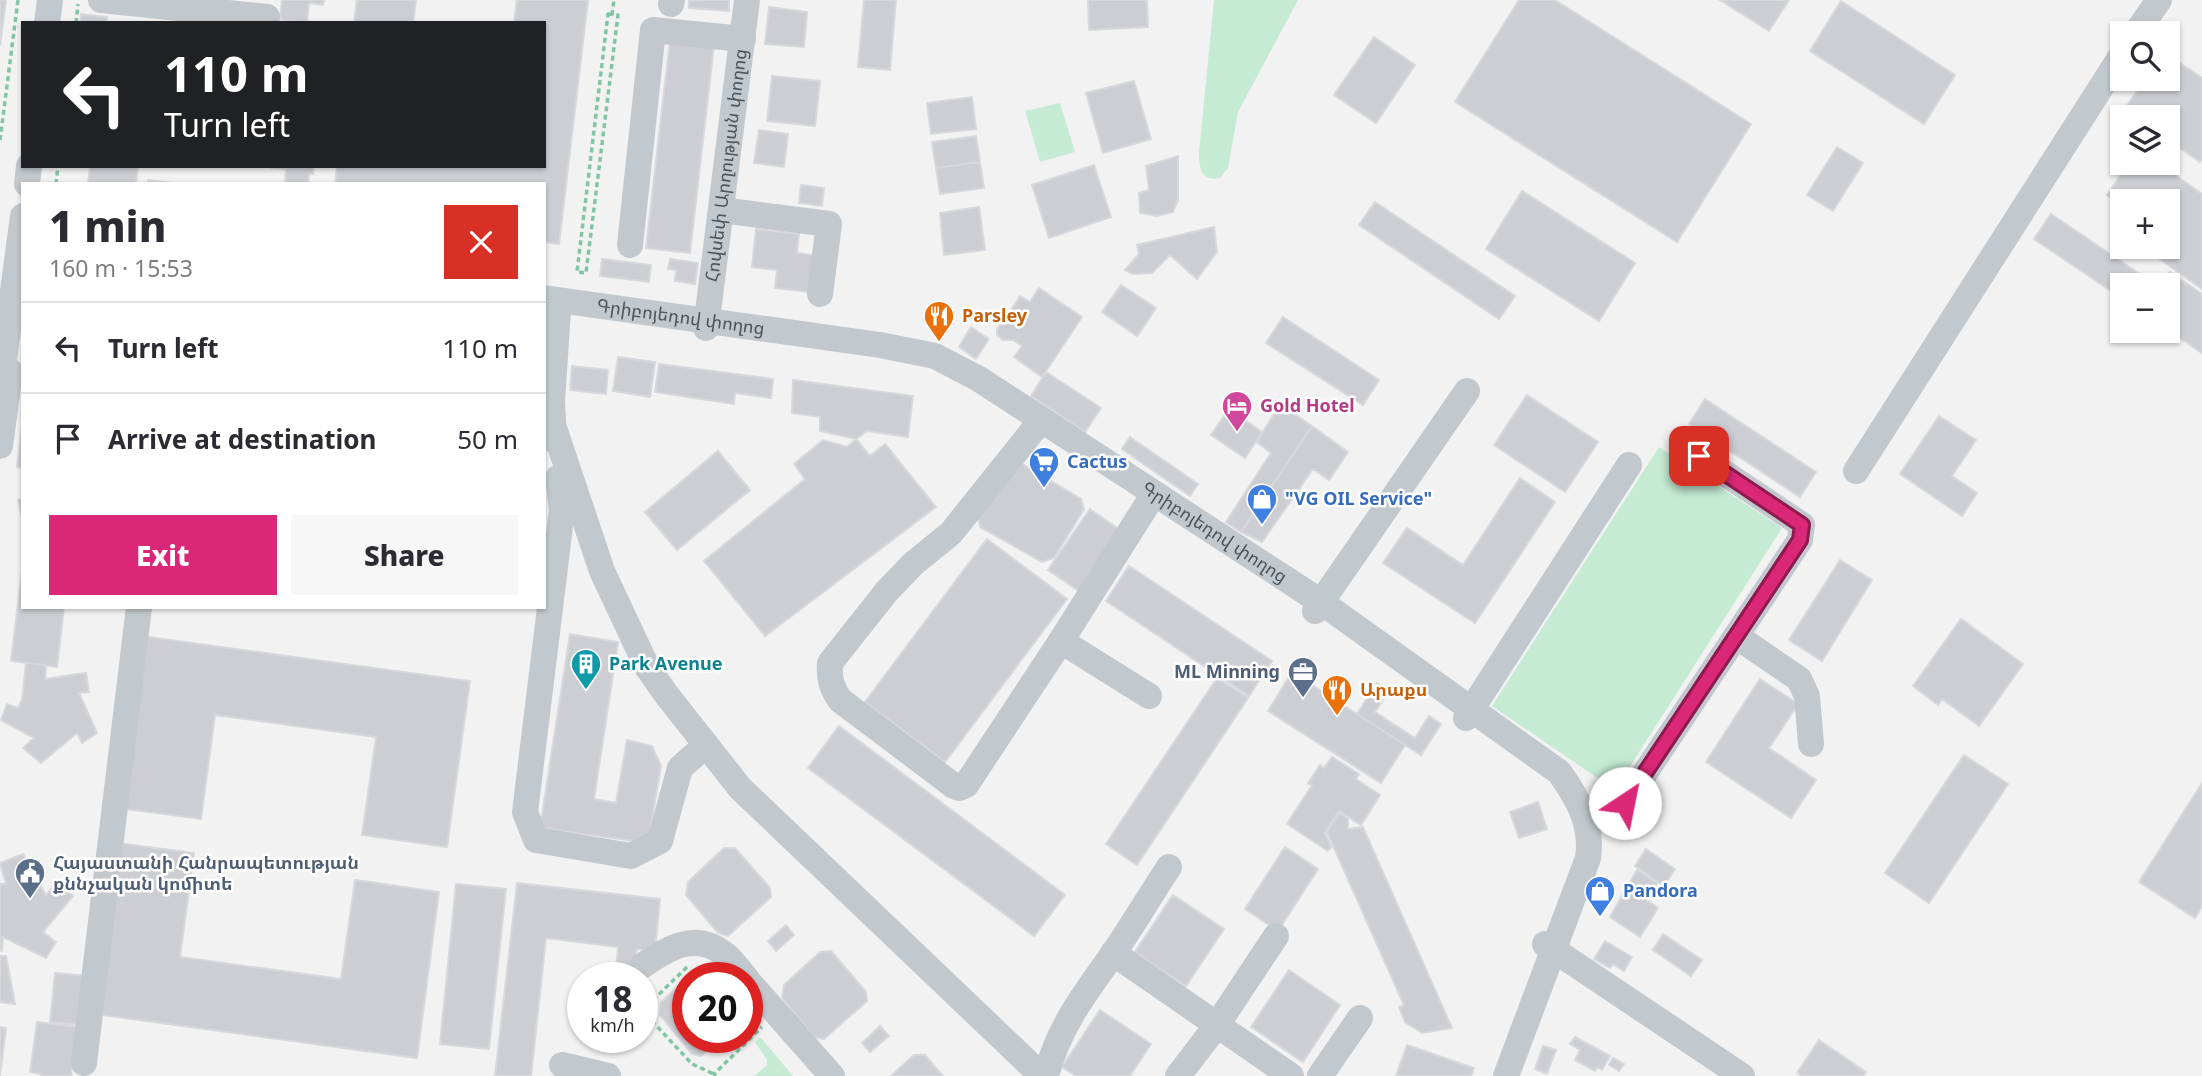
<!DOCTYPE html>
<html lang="en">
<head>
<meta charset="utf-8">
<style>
	body { margin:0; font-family:"Noto Sans","Noto Sans Armenian",sans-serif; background:#f7f7f7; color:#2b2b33; height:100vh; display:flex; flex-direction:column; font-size:26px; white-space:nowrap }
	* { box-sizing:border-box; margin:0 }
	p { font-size:23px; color:#7c7c81 }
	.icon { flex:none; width:38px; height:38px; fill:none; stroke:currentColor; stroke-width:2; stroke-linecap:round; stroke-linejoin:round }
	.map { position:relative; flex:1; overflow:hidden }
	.side { position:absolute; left:21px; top:182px; width:525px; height:427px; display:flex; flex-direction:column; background:#fff; border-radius:0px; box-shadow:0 2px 5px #0004 }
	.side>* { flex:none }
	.guide { position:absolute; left:21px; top:21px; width:525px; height:147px; border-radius:0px; box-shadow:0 2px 5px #0004; background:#202124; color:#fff; overflow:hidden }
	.controls { position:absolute; left:2110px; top:21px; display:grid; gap:14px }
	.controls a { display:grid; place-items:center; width:70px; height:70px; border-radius:0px; background:#fff; box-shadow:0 2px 5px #0004; font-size:35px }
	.speed { position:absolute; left:567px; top:962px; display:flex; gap:14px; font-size:35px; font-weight:700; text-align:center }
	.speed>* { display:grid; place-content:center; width:91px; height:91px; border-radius:50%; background:#fff; box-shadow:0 2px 5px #0004; line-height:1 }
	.speed small { font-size:18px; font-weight:400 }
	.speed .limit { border:10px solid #d22; background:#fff; color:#111 }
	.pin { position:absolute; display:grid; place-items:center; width:60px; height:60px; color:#fff; margin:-30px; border-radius:14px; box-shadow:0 4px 10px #0006 }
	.me { position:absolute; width:77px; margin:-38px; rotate:34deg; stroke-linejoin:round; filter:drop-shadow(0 0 5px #0008) }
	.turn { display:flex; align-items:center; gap:24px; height:147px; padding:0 28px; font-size:32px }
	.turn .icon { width:91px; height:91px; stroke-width:2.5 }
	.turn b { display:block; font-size:49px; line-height:60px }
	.round { display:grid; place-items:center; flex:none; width:74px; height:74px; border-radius:0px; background:#f7f7f7 }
	.headline { display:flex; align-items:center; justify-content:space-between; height:119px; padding:0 28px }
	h1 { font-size:42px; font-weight:800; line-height:52px }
	.cta { display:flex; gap:14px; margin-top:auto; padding:14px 28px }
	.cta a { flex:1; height:80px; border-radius:0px; background:#db2777; color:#fff; font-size:28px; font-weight:800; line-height:80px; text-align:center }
	.cta a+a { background:#f7f7f7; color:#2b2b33 }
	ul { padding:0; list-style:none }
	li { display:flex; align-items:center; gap:21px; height:91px; padding:0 28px; border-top:2px solid #e1e1e2 }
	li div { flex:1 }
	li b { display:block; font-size:26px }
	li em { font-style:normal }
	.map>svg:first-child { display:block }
	.green { fill:#c6ebd4 }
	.building { fill:#ccced3; stroke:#d6d8dc; stroke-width:2 }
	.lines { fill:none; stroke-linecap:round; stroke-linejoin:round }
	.path { stroke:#82c5a3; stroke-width:3.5; stroke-dasharray:5 3.5; stroke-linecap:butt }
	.minor { stroke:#c1c9ce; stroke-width:26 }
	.route-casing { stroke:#8e194d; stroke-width:18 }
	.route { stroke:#db2777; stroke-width:12 }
	.labels { text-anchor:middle; stroke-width:5; stroke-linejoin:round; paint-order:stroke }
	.street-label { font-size:18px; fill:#4b555d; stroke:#fff }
	.food-label { font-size:18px; font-weight:bold; fill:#c56008; stroke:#fff; text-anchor:start }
	.hotel-label { font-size:18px; font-weight:bold; fill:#b23c85; stroke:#fff; text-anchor:start }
	.shop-label { font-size:18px; font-weight:bold; fill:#366cbe; stroke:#fff; text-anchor:start }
	.culture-label { font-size:18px; font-weight:bold; fill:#0d838f; stroke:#fff; text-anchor:start }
	.service-label { font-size:18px; font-weight:bold; fill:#4e5e75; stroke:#fff; text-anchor:end }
</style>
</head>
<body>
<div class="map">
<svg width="2202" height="1076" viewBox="0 0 2202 1076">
	<rect width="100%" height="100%" fill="#f3f2f2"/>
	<path class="green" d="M1214,0H1298L1238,112L1228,168L1220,178C1201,182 1199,168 1199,152Z
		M1060,103L1075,152L1040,162L1025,111Z
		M1659,447L1782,528L1615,790L1492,706Z
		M759,1038H761L793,1076H754L767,1065V1060L755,1042Z"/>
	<path class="building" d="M0,0H6L0,46Z
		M282,0H324L323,5L309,3L307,22L280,19Z
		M357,0H416L413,23H354Z
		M517,0H588L559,244L544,242V184H335L337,166H544V23H514Z
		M689,0H729V11L689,8Z
		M864,0H896L890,70L858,67Z
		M1088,0H1147L1148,27L1089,30Z
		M1519,0H1555L1751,124L1677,242L1455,102Z
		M1720,0H1789L1769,31Z
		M1841,1L1955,75L1924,124L1810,51Z
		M769,7L807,12L804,47L765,44Z
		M81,14L107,17L106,23H80Z
		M1374,37L1415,65L1376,123L1334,95Z
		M670,40L714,45L690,253L646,248Z
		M2168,55L2202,78V159L2200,162L2168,140V117H2134L2124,110L2145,79H2168Z
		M772,76L820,81L815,126L767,121Z
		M1134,81L1151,139L1103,153L1086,93Z
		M972,97L976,129L931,134L927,103Z
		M759,130L788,134L784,167L754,163Z
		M976,136L980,162L936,168L932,142Z
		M1837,147L1863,163L1833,211L1807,195Z
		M1178,156V200L1173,212L1157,216L1140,213L1139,193L1149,190L1146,166Z
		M980,162L984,188L940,194L936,168Z
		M2129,163H2158L2202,194V289L2143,247H2168V201H2123V206L2107,195Z
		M1094,165L1111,217L1049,238L1032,185Z
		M90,166H138L136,184H88Z
		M272,166H314L313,174H309L308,184H285L286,169L272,168Z
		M148,180L181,184H148Z
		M801,185L824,188L822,206L799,203Z
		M1522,191L1635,263L1599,321L1486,249Z
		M1375,202L1515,296L1499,319L1359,225Z
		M979,207L985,250L944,255L940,213Z
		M2051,214L2156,285H2123V299L2034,239Z
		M1214,227L1217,252L1197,279L1170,255L1152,273L1133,274L1125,270L1139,254L1137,245Z
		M756,229L799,234L797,253L820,256L816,293L775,288L777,270L752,267Z
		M602,259L651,265L649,282L600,276Z
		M670,259L698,263L695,284L675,281L676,270L668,269Z
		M2170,272L2202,294V353L2168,330V285H2161Z
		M1121,285L1156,308L1137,336L1102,312Z
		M1039,288L1082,317L1042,377L1014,357L1022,346L1013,340H1003L997,335V329L1002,323H1010L1015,315L1010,312L1020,296L1030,302Z
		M945,306L954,312L941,333L924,319L930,308Z
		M1283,317L1379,380L1363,405L1266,343Z
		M971,327L989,339L976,359L959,347Z
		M618,357L655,362L650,397L613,391Z
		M659,364L773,379L771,398L735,393L734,404L655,392Z
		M572,366L608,370L606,394L570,390Z
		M1046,372L1101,408L1085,432L1031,396Z
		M793,380L913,396L908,437L867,431L856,439L820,431V417L792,413Z
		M1527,395L1598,442L1565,492L1494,445Z
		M1705,399L1816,472L1800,497L1689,424Z
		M1280,404L1312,426L1241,532L1226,522L1271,453L1257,442Z
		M1229,409L1262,432L1245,458L1211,435Z
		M1939,416L1976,440L1952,476L1977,493L1962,516L1900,474Z
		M23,417V468L17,467Z
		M1312,426L1348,452L1329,480L1313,469L1262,542L1241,532Z
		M1130,437L1198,484L1190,496L1122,449Z
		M856,439L870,456L885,444L936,507L765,636L704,561L805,479L794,464L823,440L847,447Z
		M718,451L750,490L677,550L645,512Z
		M1019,462L1081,499L1084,509L1054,558L1042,562L980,527L978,516Z
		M1520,478L1555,502L1475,623L1383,563L1407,528L1463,565Z
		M23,499V517H22L18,500Z
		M1090,509L1120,530L1079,591L1048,570Z
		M987,539L1067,599L945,762L865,702Z
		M1840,560L1872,580L1822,661L1789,640Z
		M23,562V607H64L57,667L11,661Z
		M1129,566L1272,661L1249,696L1106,601Z
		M1961,619L2023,664L1979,726L1942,699L1938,705L1913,686Z
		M570,634L618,642L594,799L616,803L627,740L652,746L661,766L648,843L540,828Z
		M148,637L470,681L447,847L362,835L376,737L215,715L201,819L125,809Z
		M26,663L46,665L45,679L86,673L89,692L79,693L97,733L82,743L77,733L41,763L23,748L34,738L1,720L7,704L18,708L22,700Z
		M1292,672L1405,745L1381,783L1268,711Z
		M1217,678L1248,698L1137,865L1106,844Z
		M1760,679L1798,704L1769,748L1816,780L1791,818L1706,762Z
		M1377,683L1389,690L1375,712L1415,738L1429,716L1441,724L1421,755L1357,714Z
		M839,726L1065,895L1034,936L808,768Z
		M1964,755L2008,784L1929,903L1885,873Z
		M1332,757L1359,774L1356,779L1380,795L1361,825L1339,811L1325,833L1331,847L1328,851L1287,824L1312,785L1308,783L1320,765L1324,768Z
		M2202,783V906L2195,918L2139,882Z
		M1538,802L1547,829L1519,838L1510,812Z
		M1339,813L1348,818V829L1363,827L1452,1028L1422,1033L1405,1022L1399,1007L1404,1005L1327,832Z
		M118,843L194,853L180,957L341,979L355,880L439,892L417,1058L95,1014Z
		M1285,847L1318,869L1278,931L1245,909Z
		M724,848H735L770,888L771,897L728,936L718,933L686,895L688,882Z
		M1646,849L1675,869L1664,886L1635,866Z
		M23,854L46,895L58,881L73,896L43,932L56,942L46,958L3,937L2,951L0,950V884H6L0,863Z
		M1637,870L1657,883L1647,900L1658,908L1640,937L1610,917Z
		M517,883L660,899L655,951L637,949L634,978H615L618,947L546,938L531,1076H495Z
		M456,884L506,889L489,1049L440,1044Z
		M1173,895L1224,929L1186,986L1135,952Z
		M786,925L794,935L776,951L768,941Z
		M1663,934L1702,960L1691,976L1653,950Z
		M1605,941L1632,957L1624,971L1613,964L1610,968L1594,959Z
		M831,951L866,992L867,1001L824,1039L814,1037L782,998L784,985L820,952Z
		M0,956H6L15,1004L0,1002Z
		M698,968H709L718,978H688V1038H722L701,1056L692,1054L660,1015L661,1002Z
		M1289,970L1340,1005L1303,1062L1251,1027Z
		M55,973L87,976L82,1025L50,1022Z
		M1100,1010L1151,1044L1130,1076H1076L1062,1067Z
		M37,1022L78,1027L71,1076H41V1074L30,1072Z
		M880,1026L889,1036L870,1052L862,1043Z
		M0,1027L6,1028L0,1076Z
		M1575,1037L1610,1056L1602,1070L1597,1067L1595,1071L1575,1060L1580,1050L1570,1044Z
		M608,1038H627L626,1045L607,1043Z
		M1819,1040L1866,1072L1863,1076H1802L1797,1073Z
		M1407,1045L1474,1068L1471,1076H1396Z
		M1543,1046L1556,1050L1547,1074L1535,1069Z
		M914,1055H925L943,1076H891Z
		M1613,1058L1624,1064L1619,1071L1609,1065Z"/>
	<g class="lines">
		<path class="path" d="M608,14L618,15L586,273L577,272Z
			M612,15L614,0
			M76,23L78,4
			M0,140L18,0
			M56,184L58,166
			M687,967L655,998L651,1020L692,1064L714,1074
			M716,1076L714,1074L762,1027"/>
		<g class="minor">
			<path d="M101,0L267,17"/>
			<path d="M671,4L672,0"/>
			<path d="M47,23L50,0"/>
			<path d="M2136,33L2159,0"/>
			<path d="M27,184L29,166"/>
			<path d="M721,210L829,224L820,294"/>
			<path d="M630,245L653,30L743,39"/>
			<path id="s1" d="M544,298L880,345L935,356L979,379L1321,602L1559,772C1578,798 1593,825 1588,858L1506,1076"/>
			<path id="s2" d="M706,328L747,0"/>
			<path d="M0,389L23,216"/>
			<path d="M553,425L602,571L647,667L666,694L740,788L1042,1076"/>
			<path d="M1035,428L951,533L913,564L887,591L830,663C829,678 831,687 840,700L954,786L959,788L966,785L1061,641L1150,500"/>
			<path d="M554,440L552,402L558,310"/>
			<path d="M0,446L10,371"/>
			<path d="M1856,471L2123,53"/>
			<path d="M558,478L562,510L525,812L536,840L631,856L660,841L680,768L706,745"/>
			<path d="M1315,611L1467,391"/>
			<path d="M1736,636L1799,679L1807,696L1811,744"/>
			<path d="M1061,641L1149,696"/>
			<path d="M1466,718L1629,465"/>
			<path d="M1586,820L1605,815L1625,803L1800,540L1802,525L1699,456"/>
			<path d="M1545,944L1742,1076"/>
			<path d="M1113,953L1291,1076"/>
			<path d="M642,966C667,949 694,931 723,953C732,959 739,970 746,978"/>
			<path d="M747,980L832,1076"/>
			<path d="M84,1063L139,607"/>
			<path d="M562,1065L608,1076"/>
			<path d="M1046,1076C1059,1026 1084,995 1113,954C1132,926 1150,896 1169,867"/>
			<path d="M1178,1076L1217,1025L1276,936"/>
			<path d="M1320,1076L1360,1018"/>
		</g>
	</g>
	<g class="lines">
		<g class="route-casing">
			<path id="route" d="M1625,803L1800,540L1802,525L1699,456"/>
		</g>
		<use href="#route" class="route"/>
	</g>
	<defs>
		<g id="restaurant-pin" transform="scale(1.575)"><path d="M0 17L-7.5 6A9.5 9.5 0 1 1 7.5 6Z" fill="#e8710a" stroke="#fff"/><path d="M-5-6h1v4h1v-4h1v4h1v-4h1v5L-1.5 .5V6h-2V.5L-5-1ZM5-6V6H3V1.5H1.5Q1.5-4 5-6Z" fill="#fff"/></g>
		<g id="hotel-pin" transform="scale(1.575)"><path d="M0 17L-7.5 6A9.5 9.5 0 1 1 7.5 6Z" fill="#d1479c" stroke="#fff"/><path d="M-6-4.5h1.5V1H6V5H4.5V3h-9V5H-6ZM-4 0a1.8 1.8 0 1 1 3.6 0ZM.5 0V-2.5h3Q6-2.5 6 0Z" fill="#fff"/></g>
		<g id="supermarket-pin" transform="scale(1.575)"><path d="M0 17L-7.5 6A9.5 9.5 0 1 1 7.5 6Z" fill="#3f7fe0" stroke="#fff"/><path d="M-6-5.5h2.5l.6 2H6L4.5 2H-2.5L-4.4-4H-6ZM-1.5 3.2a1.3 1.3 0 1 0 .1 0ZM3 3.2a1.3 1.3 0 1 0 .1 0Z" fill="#fff"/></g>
		<g id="shop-pin" transform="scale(1.575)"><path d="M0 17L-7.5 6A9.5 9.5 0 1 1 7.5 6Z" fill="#3f7fe0" stroke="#fff"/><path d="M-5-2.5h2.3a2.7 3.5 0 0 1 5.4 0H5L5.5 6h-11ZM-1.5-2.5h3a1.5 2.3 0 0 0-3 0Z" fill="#fff"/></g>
		<g id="building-pin" transform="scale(1.575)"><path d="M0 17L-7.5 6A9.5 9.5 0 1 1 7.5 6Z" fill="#0f9aa8" stroke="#fff"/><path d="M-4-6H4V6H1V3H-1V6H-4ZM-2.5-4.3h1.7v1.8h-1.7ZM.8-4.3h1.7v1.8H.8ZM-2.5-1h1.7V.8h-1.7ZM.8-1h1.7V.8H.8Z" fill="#fff"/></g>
		<g id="office-pin" transform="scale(1.575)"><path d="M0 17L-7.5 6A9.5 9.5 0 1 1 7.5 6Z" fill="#5c6f8a" stroke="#fff"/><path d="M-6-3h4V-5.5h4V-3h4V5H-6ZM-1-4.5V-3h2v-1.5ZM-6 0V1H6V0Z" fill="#fff"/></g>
		<g id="civic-pin" transform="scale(1.575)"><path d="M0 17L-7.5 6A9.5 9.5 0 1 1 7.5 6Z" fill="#5c6f8a" stroke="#fff"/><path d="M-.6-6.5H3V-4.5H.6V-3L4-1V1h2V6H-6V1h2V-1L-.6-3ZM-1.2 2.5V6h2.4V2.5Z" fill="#fff"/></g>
	</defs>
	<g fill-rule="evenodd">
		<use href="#restaurant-pin" x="939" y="316"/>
		<use href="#hotel-pin" x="1237" y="406"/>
		<use href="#supermarket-pin" x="1044" y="462"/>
		<use href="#shop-pin" x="1262" y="499"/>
		<use href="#building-pin" x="586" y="664"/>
		<use href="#office-pin" x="1303" y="672"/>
		<use href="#restaurant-pin" x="1337" y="690"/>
		<use href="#civic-pin" x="30" y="873"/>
		<use href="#shop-pin" x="1600" y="891"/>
	</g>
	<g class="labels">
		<g class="street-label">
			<text dy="6" stroke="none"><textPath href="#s2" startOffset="164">Հովսեփ Արղության փողոց</textPath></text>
			<text dy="6" stroke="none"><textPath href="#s1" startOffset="138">Գրիբոյեդով փողոց</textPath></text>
			<text dy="6" stroke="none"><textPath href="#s1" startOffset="726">Գրիբոյեդով փողոց</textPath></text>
		</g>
		<g class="food-label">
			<text x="962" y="322">Parsley</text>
			<text x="1360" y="696">Արաքս</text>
		</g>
		<g class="hotel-label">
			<text x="1260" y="412">Gold Hotel</text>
		</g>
		<g class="shop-label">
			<text x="1067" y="468">Cactus</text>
			<text x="1285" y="505">"VG OIL Service"</text>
			<text x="1623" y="897">Pandora</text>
		</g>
		<g class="culture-label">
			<text x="609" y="670">Park Avenue</text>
		</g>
		<g class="service-label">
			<text x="1280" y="678">ML Minning</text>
			<text x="53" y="869" text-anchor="start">Հայաստանի Հանրապետության<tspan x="53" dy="21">քննչական կոմիտե</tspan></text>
		</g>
	</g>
</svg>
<div class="controls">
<a><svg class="icon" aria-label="search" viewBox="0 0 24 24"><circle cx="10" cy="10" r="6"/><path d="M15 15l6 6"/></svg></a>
<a><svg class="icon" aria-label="layers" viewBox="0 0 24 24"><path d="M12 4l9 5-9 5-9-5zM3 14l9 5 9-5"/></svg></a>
<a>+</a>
<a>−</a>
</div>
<div class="speed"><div>18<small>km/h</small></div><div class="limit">20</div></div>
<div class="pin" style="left:1699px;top:456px;background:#d93025"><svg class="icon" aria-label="arrive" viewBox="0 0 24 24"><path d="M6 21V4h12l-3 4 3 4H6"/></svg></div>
<svg class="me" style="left:1625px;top:803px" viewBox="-20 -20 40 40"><circle r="19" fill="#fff"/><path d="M0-13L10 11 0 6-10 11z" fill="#db2777"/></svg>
<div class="guide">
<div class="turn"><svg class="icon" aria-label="left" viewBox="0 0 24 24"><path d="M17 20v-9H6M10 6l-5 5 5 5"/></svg><div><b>110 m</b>Turn left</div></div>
</div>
<section class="side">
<div class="headline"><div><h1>1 min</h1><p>160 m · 15:53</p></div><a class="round" style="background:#d93025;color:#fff"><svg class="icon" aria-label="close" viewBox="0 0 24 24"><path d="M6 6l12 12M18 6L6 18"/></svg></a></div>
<ul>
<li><svg class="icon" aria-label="left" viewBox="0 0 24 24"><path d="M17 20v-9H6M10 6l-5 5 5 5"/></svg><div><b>Turn left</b></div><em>110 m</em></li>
<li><svg class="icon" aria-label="arrive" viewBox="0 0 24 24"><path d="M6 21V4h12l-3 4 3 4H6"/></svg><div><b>Arrive at destination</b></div><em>50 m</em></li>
</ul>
<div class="cta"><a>Exit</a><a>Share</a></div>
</section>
</div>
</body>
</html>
